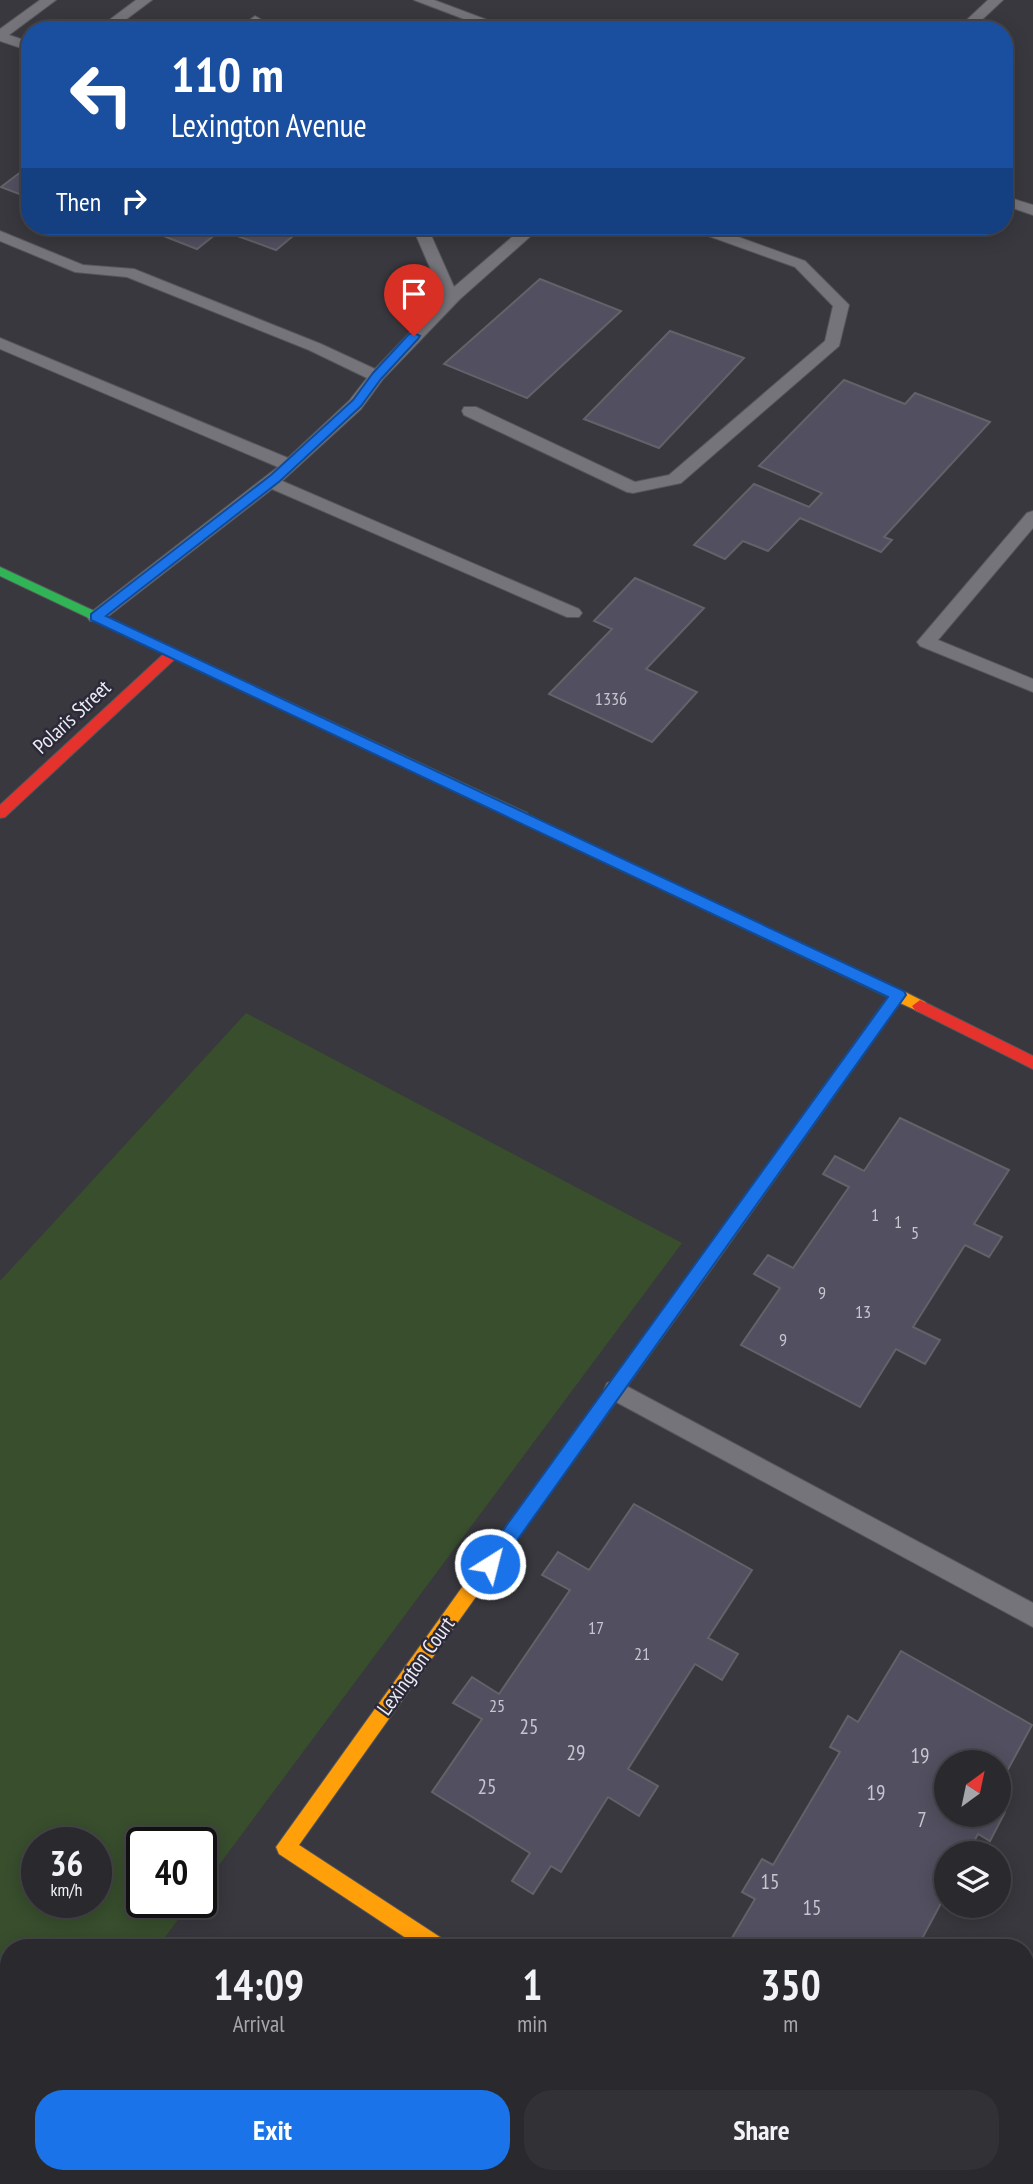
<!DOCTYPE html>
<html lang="en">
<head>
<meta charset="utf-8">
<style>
	body { margin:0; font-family:"PT Sans Narrow",sans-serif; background:#323236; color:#f1f3f6; height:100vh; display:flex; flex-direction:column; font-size:26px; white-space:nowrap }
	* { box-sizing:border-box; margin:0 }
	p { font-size:23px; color:#a5a7aa }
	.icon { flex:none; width:38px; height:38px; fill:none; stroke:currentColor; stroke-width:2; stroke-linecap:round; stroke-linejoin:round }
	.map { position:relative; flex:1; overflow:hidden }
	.drawer { position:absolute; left:0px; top:1939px; width:1034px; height:245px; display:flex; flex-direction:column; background:#2a2a2e; border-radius:28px 28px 0 0; box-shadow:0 4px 18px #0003,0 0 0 2px #46464a }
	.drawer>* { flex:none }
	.guide { position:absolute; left:21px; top:21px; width:992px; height:214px; border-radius:28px; box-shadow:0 4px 18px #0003,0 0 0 2px #46464a; background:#1a4fa0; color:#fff; overflow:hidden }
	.needle { width:46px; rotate:33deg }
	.tools { position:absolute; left:934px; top:1750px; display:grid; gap:14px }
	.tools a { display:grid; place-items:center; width:77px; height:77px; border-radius:50%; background:#2a2a2e; box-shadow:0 4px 18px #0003,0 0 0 2px #46464a; font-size:35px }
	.speed { position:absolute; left:21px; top:1827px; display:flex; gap:14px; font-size:35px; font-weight:700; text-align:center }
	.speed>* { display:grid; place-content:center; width:91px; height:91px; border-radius:50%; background:#2a2a2e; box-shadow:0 4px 18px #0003,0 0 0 2px #46464a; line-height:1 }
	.speed small { font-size:18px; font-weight:400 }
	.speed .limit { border:4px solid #111; border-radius:10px; background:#fff; color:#111 }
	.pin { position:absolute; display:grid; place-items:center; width:60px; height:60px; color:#fff; margin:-72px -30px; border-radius:50% 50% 50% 0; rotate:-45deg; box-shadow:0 0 7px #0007 }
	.pin .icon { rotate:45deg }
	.me { position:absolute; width:77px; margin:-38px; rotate:36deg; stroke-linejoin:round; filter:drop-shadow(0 0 5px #0008) }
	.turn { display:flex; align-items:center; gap:24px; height:147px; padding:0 35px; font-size:32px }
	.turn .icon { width:91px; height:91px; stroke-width:2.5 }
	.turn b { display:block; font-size:49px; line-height:60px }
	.then { display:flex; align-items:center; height:66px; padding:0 35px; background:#0003; gap:14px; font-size:26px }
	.eta { display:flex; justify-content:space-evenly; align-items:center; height:119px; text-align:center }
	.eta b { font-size:42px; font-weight:700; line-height:49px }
	.primary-button { display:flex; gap:14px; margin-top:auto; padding:14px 35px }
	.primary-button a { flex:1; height:80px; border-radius:28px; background:#1a73e8; color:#fff; font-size:28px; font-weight:700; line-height:80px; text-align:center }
	.primary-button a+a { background:#323236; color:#f1f3f6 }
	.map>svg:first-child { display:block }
	.green { fill:#384e2d; fill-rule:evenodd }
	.building { fill:#524f60; stroke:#626268; stroke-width:2 }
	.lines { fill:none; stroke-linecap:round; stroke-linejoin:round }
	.lane-casing { stroke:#55555b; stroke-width:2 }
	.street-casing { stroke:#55555b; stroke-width:2 }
	.fast-casing { stroke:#55555b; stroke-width:2 }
	.slow-casing { stroke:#55555b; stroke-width:2 }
	.jam-casing { stroke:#55555b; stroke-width:2 }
	.lane { fill:#74747a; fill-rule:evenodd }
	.street { fill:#74747a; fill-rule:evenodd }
	.fast { fill:#30b455; fill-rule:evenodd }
	.slow { fill:#ff9f0a; fill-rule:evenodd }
	.jam { fill:#e5322d; fill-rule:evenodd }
	.route { fill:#1a73e8; stroke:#114b97; stroke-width:2 }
	.labels { text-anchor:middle; stroke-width:5; stroke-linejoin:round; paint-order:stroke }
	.number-label { font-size:18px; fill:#c6c5d0 }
	.street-label { font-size:21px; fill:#ececf5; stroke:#2c2a38 }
	.near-number-label { font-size:21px; fill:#c6c5d0 }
</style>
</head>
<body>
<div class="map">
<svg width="1033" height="2184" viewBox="0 0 1033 2184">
	<rect width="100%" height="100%" fill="#38383e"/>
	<path class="green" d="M246,1013L682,1243L201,1889V1843H142V1902H191L157,1948H9V2147L0,2159V1281ZM37,1843H96V1902H37Z"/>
	<path class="building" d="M30,165V198L1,187Z
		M101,226H135L124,235Z
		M138,226H305L276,250L221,230L197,249Z
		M540,279L621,311L527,398L444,364Z
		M670,331L744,358L659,448L584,419Z
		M844,380L905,404L915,393L990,422L884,537L892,540L881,552L800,518L768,551L743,541L725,559L694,545L754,484L809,507L822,493L759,466Z
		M635,578L704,608L646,669L697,692L652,742L549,694L612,629L594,621Z
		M900,1118L1009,1170L974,1224L1002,1237L989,1257L965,1245L913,1327L940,1340L925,1364L896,1349L860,1407L741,1345L780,1288L754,1274L768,1255L793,1268L849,1187L823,1174L835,1156L864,1171Z
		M634,1504L752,1570L708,1638L738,1654L722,1680L695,1664L628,1769L658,1786L639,1816L608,1797L561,1872L551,1866L533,1894L512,1881L530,1853L432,1792L482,1719L453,1703L472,1677L499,1694L570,1590L542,1575L558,1552L589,1570Z
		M901,1651L1032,1725L999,1786V1762H947V1815H999V1808L1005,1812L990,1841L978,1834L968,1853H947V1892L917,1948H726L755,1899L742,1892L762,1859L773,1865L840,1752L830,1747L848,1716L858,1722Z
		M167,2175H370L383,2184H161Z"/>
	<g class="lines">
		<g class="lane-casing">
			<path id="lane" d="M40,0H56L9,35L30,42V51L0,41V29Z
				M136,0H152L112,30H96Z
				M414,0H434L514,30H493Z
				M988,0H1003L971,30H956Z
				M255,16L262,20L252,30H236Z
				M1004,196L1033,205V215L1004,205Z
				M412,226H427L454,287L525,226H542L460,299L383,379L361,409L282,481L579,609L582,613L579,617H567L272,489L102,621H90L87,617L90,613L278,467L0,349V338L288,458L349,401L367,378L309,350L127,277L75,272L0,241V231L83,265L134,269L321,344L375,369L443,298Z
				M686,226H708L805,261L849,305L839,346L681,483L633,493L627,492L464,415L462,411L464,407H476L635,482L669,475L825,341L833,306L795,267L689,229Z
				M1033,511V528L938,640L1033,679V692L920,646L917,642L1027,513Z
				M615,1380L1033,1603V1627L607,1397L604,1390L607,1383Z"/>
		</g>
		<g class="street-casing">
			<path id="street" d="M1033,2061V2124L1026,2126V2064Z
				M758,2175H819L823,2184H762Z
				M962,2175H1015L1011,2184H958Z"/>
		</g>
		<g class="fast-casing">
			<path id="fast" d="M0,567L527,813L529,817L527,821H517L0,576Z"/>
		</g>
		<g class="slow-casing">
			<path id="slow" d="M522,812L903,991L925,1002L928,1006L920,1012L900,1003L705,1278L699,1280L693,1278L691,1273L693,1268L888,997L517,821L515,817L517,813Z
				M474,1577L480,1579L483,1585L480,1591L299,1845L446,1941L449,1948H421L279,1854L276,1847L468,1579Z"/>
		</g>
		<g class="jam-casing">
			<path id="jam" d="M173,648L180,653L178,656L5,817L0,818V805L168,650Z
				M920,1000L1033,1056V1069L915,1010L912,1006Z
				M699,1266L705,1268L707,1273L705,1278L480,1591L474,1593L468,1591L465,1585L468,1579L693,1268Z"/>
		</g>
		<use href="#lane" class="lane"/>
		<use href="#street" class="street"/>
		<use href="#fast" class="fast"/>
		<use href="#slow" class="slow"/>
		<use href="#jam" class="jam"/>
	</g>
	<path class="route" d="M414,333L420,336L418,339L381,379L361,406L280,481L106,616L904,991L906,995L496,1570L490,1572L483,1570L480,1564L483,1558L888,997L91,620V614L271,475L353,400L373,373L409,334Z"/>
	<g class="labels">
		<g class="number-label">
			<text x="611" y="705">1336</text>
			<text x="875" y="1221">1</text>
			<text x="898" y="1228">1</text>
			<text x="915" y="1239">5</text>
			<text x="822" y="1299">9</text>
			<text x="863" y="1318">13</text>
			<text x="783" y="1346">9</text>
			<text x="596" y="1634">17</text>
			<text x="642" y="1660">21</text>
			<text x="497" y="1712">25</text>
		</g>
		<g class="street-label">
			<text transform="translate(72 717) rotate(-43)" y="7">Polaris Street</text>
			<text transform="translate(416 1666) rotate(-54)" y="7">Lexington Court</text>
		</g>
		<g class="near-number-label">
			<text x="529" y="1734">25</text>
			<text x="576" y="1760">29</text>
			<text x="920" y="1763">19</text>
			<text x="487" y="1794">25</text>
			<text x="876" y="1800">19</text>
			<text x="922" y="1827">7</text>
			<text x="770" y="1889">15</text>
			<text x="812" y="1915">15</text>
		</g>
	</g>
</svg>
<div class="tools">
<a><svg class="needle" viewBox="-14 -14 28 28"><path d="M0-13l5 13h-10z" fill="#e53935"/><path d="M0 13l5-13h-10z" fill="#a5a7aa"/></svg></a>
<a><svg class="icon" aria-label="layers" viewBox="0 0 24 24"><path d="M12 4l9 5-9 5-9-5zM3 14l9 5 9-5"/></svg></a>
</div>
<div class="speed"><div>36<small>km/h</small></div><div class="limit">40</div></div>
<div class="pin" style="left:414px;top:336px;background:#d93025"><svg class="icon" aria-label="arrive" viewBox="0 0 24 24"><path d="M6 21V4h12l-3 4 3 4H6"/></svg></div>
<svg class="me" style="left:490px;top:1564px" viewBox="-20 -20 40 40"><circle r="17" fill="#1a73e8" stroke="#fff" stroke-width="3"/><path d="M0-11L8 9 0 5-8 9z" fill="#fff"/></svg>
<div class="guide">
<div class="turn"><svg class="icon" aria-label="left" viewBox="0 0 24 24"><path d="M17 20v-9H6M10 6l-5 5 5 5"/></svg><div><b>110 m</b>Lexington Avenue</div></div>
<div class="then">Then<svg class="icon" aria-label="right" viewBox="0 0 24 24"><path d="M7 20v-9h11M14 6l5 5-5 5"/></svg></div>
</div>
<section class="drawer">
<div class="eta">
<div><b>14:09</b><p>Arrival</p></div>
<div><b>1</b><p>min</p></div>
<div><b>350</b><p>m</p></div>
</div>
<div class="primary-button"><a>Exit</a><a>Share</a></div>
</section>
</div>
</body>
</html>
